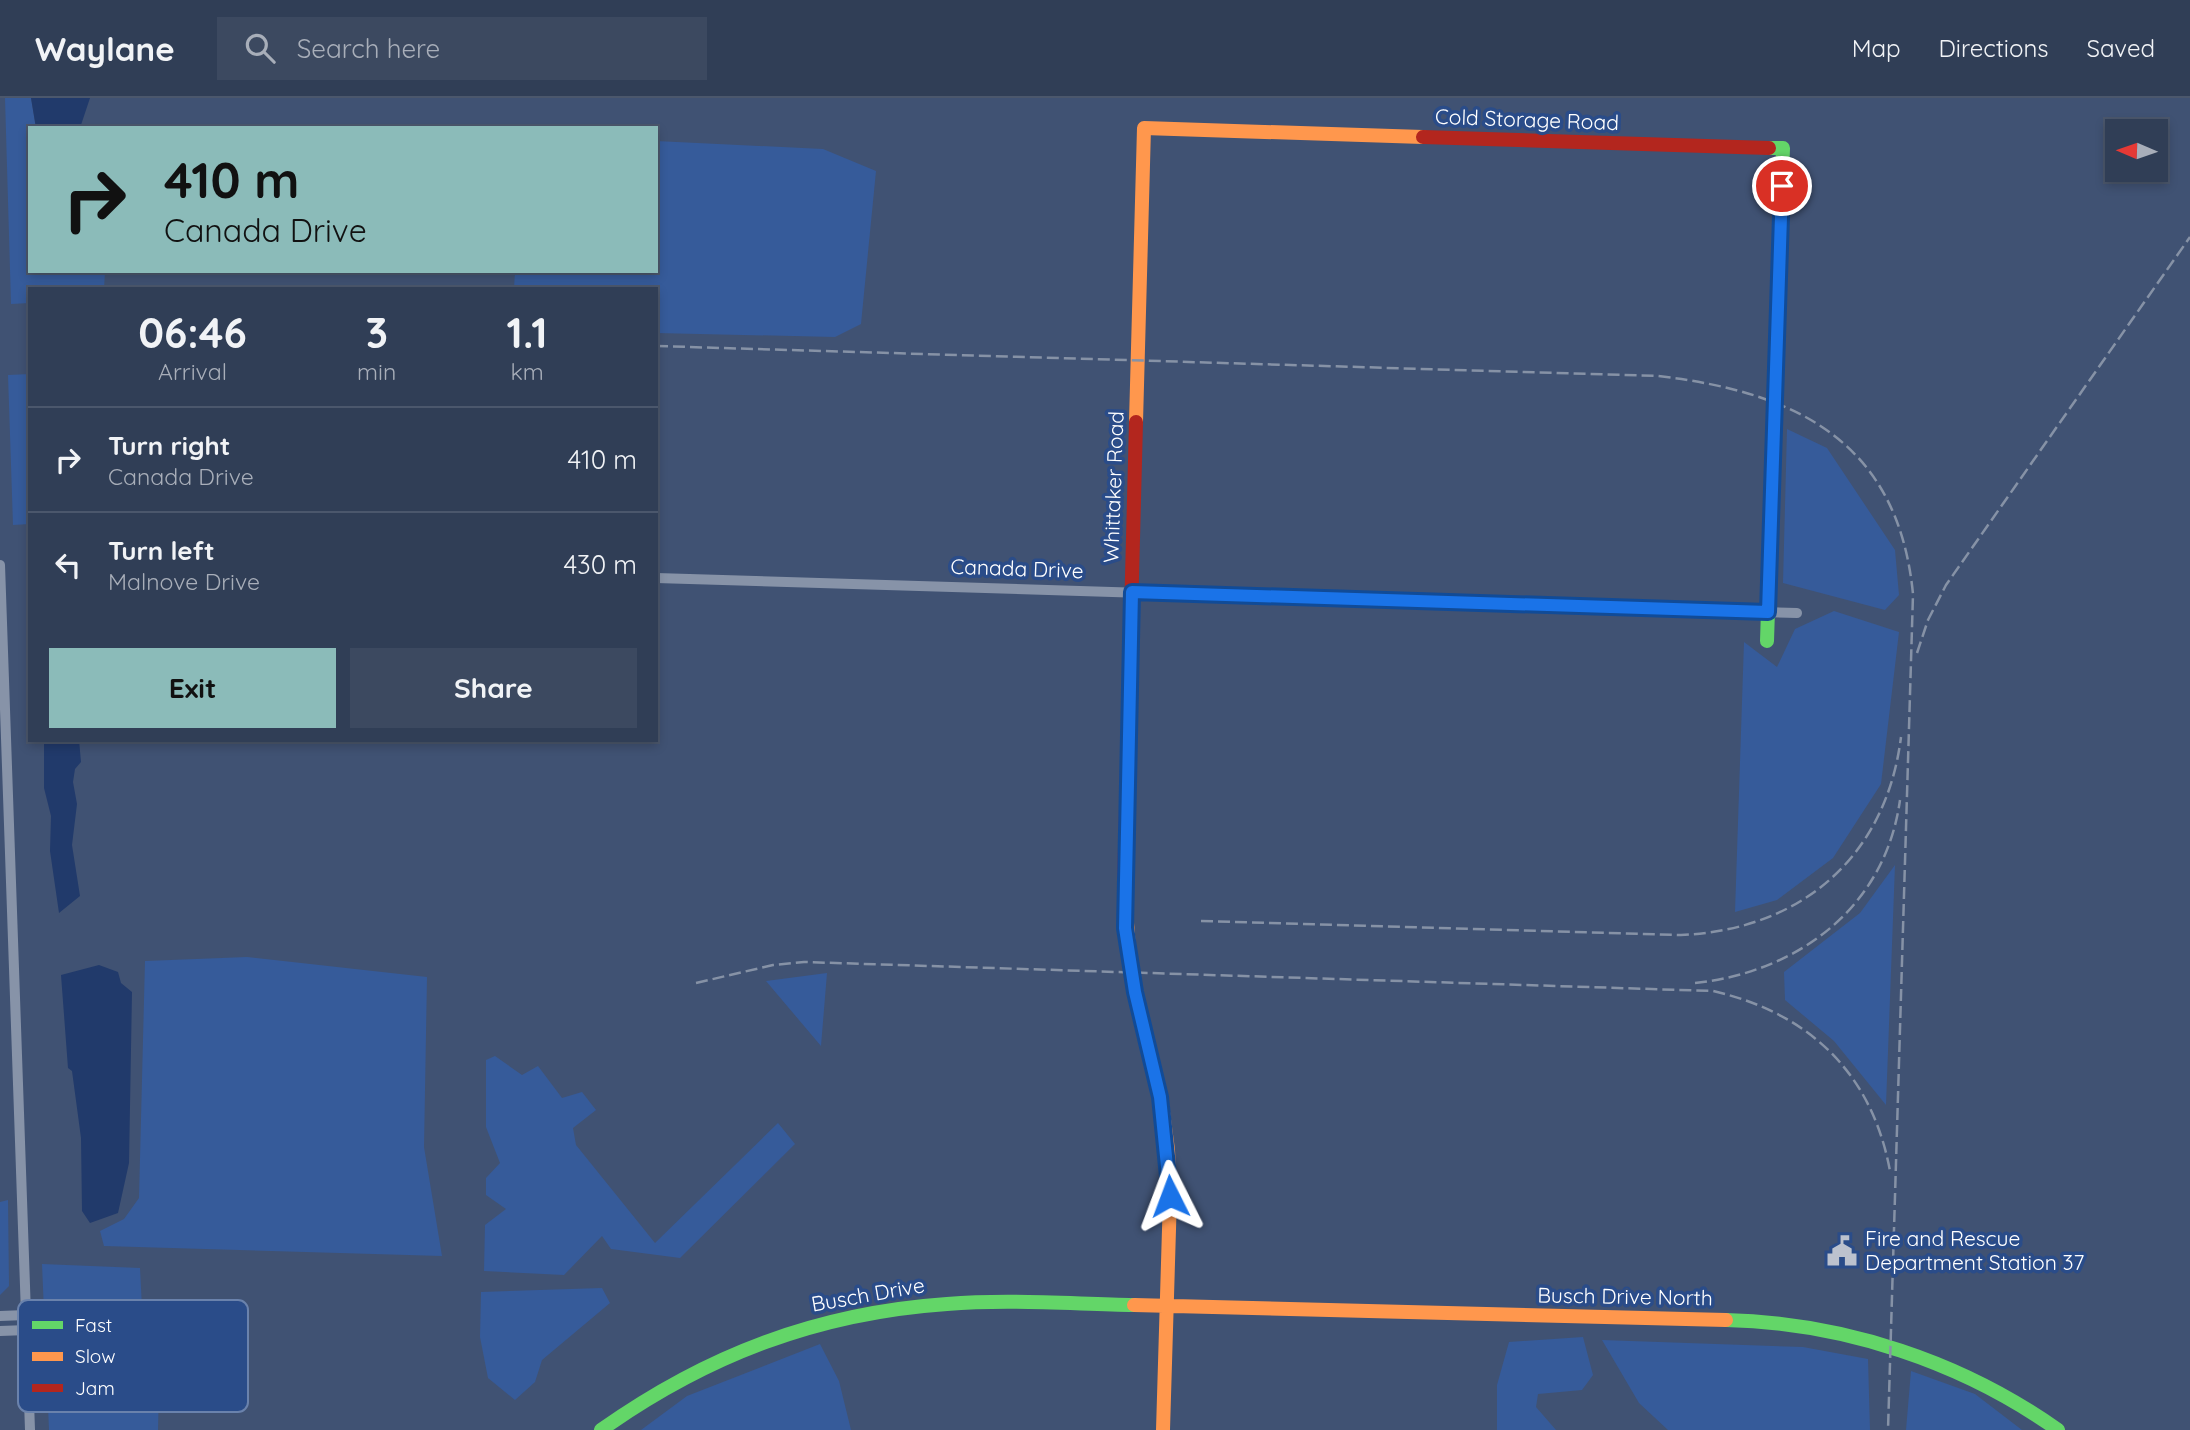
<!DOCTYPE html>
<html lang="en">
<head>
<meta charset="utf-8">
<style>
	body { margin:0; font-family:Quicksand,sans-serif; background:#3c4960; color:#f1f3f6; height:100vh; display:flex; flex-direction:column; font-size:26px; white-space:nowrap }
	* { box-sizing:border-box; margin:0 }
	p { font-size:23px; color:#a8aeb9 }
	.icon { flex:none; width:38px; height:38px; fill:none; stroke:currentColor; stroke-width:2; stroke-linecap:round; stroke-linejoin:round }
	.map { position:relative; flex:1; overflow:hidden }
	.details { position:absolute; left:28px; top:189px; width:630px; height:455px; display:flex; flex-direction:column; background:#303e56; border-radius:0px; box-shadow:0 4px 10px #0003,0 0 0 2px #4b576c }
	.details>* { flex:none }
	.guide { position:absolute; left:28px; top:28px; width:630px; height:147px; border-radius:0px; box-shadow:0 4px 10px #0003,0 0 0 2px #4b576c; background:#8bbbb9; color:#111; overflow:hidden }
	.needle { width:46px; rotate:272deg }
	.controls { position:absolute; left:2105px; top:21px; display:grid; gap:14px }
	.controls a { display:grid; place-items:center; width:63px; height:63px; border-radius:0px; background:#303e56; box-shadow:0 4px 10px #0003,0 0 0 2px #4b576c; font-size:35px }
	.pin { position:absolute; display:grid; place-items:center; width:60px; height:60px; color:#fff; margin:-30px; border:4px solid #fff; border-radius:50%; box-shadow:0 2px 7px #0007 }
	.me { position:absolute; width:77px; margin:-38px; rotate:357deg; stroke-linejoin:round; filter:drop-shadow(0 0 5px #0008) }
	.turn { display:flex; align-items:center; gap:24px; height:147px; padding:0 21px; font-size:32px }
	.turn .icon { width:91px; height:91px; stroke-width:2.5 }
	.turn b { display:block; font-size:49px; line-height:60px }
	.eta { display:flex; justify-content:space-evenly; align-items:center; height:119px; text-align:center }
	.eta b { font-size:42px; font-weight:800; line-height:49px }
	.cta { display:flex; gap:14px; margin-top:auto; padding:14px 21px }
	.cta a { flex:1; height:80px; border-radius:0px; background:#8bbbb9; color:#111; font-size:28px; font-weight:800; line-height:80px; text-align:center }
	.cta a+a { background:#3c4960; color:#f1f3f6 }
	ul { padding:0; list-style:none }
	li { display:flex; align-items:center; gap:21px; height:105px; padding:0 21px; border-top:2px solid #4b576c }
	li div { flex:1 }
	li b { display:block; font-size:26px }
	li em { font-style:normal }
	header { display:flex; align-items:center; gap:42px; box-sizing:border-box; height:98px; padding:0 35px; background:#303e56; border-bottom:2px solid #4b576c }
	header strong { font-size:33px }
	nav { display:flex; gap:38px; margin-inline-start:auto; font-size:24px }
	.search { width:490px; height:63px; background:#3c4960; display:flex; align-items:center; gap:18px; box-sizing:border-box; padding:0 24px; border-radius:0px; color:#a8aeb9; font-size:26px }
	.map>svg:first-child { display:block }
	.green { fill:#365b9a }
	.water { fill:#213a6b }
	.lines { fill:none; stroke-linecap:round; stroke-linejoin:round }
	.street { stroke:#8793a8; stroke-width:10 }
	.fast { stroke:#63d668; stroke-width:14 }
	.slow { stroke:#ff974d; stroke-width:14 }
	.jam { stroke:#b3261e; stroke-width:14 }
	.rail { stroke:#8692a6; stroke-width:2.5; stroke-dasharray:12 5; stroke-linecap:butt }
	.route-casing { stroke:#114b97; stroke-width:18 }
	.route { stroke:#1a73e8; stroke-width:12 }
	.labels { text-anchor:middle; stroke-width:7; stroke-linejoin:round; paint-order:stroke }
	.street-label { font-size:21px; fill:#fff; stroke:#2a4c89 }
	.poi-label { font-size:21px; fill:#fff; stroke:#2a4c89; text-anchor:start }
	.key { fill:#2a4c89; stroke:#6a82ac; stroke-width:2 }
	.key-label { font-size:19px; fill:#fff }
</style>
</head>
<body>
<header>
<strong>Waylane</strong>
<div class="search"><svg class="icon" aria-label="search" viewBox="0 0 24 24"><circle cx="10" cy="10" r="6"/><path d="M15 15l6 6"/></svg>Search here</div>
<nav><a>Map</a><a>Directions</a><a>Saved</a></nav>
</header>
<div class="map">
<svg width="2190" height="1332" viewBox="0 0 2190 1332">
	<rect width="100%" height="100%" fill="#405273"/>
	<path class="green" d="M5,0H31L36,30H30V173H105L104,191H30V205L11,206Z
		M656,43L823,51L876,73L861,226L835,239L656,235V191H514L515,173H656Z
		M30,276V426L13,427L8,277Z
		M1787,331L1827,350L1895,452L1899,497L1885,512L1783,485Z
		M1834,513L1899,534L1881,686L1833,760L1777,802L1735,814L1744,544L1777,569L1795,531Z
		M1895,767L1886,1007L1834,943L1785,902L1784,874L1860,815Z
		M247,859L427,879L424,1049L442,1158L104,1148L100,1133L124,1121L139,1100L145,863Z
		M827,875L821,948L766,883Z
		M495,958L522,977L538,968L562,1000L582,994L596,1012L573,1030L576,1047L655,1145L778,1025L795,1046L680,1160L611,1151L602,1138L564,1177L484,1173L485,1127L506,1111L486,1097V1080L500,1065L486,1029V962Z
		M8,1102L9,1188L0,1197V1104Z
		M42,1166L140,1170L146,1289L159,1290L158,1332H49Z
		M602,1190L610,1205L542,1262L535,1284L515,1302L488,1280L480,1239L481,1194Z
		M1583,1239L1593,1277L1582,1292L1538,1296L1536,1309L1556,1332H1497V1287L1509,1244Z
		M1602,1242L1803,1249L1868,1261L1870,1332H1668L1639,1305Z
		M820,1246L839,1283L851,1332H641L687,1298Z
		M1911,1273L1975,1296L2022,1332H1906Z"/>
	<path class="water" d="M31,0H90L80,30H36Z
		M44,642H79L81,664L75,671L73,684L77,706L72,747L80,798L59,815L50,753L51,718L44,690Z
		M99,867L118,874L121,885L132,894L129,1065L118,1115L90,1125L82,1113L81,1040L72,973L68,970L61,877Z"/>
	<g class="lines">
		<path class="street" d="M0,467L30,1332
			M656,480L1797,515
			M0,1218L26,1217
			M0,1233L27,1232"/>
		<path class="fast" d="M1767,543L1783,50H1769
			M1726,1222C1845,1225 1962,1264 2058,1332
			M601,1332C707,1257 817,1215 947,1206C1009,1201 1072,1206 1134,1207"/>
		<path class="slow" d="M1136,324L1144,30L1423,39
			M1124,789L1131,873L1161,999L1168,1052L1170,1098L1163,1332
			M1134,1207L1726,1222"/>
		<path class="jam" d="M1423,39L1769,50
			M1124,789L1136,324"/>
		<path class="rail" d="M656,248L1658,278C1797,294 1898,344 1913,496L1888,1332
			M1917,555L1928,522L1946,487L2190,139
			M1201,823L1681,837C1801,832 1886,759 1901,639
			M696,885L773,867L804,864L1713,893C1809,915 1872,975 1890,1073
			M1695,885C1798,874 1885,810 1900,702"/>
	</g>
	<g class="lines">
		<g class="route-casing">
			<path id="route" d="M1170,1098L1160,999L1135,894L1125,830L1132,494L1768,514L1782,88"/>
		</g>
		<use href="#route" class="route"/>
	</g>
	<defs>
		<g id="civic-bare" transform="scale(2.415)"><path d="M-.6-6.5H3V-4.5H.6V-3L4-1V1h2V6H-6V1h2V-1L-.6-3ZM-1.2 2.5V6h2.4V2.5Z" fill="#bcc2ce" stroke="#2a4c89" stroke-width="2.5" paint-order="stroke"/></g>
	</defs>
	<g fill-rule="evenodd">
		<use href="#civic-bare" x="1842" y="1153"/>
	</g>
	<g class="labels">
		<g class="street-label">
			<text transform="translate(1527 22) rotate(2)" y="7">Cold Storage Road</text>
			<text transform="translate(1114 389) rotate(-88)" y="7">Whittaker Road</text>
			<text transform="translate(1017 471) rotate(2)" y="7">Canada Drive</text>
			<text transform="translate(868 1197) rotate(-10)" y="7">Busch Drive</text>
			<text transform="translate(1625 1199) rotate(1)" y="7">Busch Drive North</text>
		</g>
		<g class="poi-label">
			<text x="1865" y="1148">Fire and Rescue<tspan x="1865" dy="24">Department Station 37</tspan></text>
		</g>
	</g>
	<rect x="18" y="1202" width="230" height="112" rx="10" class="key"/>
	<rect x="32" y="1223" width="31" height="8" fill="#63d668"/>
	<rect x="32" y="1254" width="31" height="9" fill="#ff974d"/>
	<rect x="32" y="1286" width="31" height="8" fill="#b3261e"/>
	<g class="key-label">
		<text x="75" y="1234">Fast</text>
		<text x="75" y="1265">Slow</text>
		<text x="75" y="1297">Jam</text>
	</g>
</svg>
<div class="controls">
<a><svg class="needle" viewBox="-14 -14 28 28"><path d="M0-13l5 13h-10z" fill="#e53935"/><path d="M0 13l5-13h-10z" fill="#a8aeb9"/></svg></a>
</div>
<div class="pin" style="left:1782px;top:88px;background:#d93025"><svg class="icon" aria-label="arrive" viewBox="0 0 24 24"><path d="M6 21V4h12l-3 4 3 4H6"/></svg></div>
<svg class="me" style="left:1170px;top:1098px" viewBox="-20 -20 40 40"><path d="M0-17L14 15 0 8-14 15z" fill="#1a73e8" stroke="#fff" stroke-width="4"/></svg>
<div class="guide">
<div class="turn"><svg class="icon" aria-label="right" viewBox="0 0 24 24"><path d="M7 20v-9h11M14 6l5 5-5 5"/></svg><div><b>410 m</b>Canada Drive</div></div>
</div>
<section class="details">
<div class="eta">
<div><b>06:46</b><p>Arrival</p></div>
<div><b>3</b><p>min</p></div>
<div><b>1.1</b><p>km</p></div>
</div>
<ul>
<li><svg class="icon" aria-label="right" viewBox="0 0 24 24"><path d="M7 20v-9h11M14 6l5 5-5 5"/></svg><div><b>Turn right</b><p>Canada Drive</p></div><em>410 m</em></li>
<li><svg class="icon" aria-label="left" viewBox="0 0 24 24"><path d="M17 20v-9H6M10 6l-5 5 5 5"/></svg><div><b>Turn left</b><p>Malnove Drive</p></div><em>430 m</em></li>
</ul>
<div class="cta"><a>Exit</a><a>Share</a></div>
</section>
</div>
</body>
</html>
